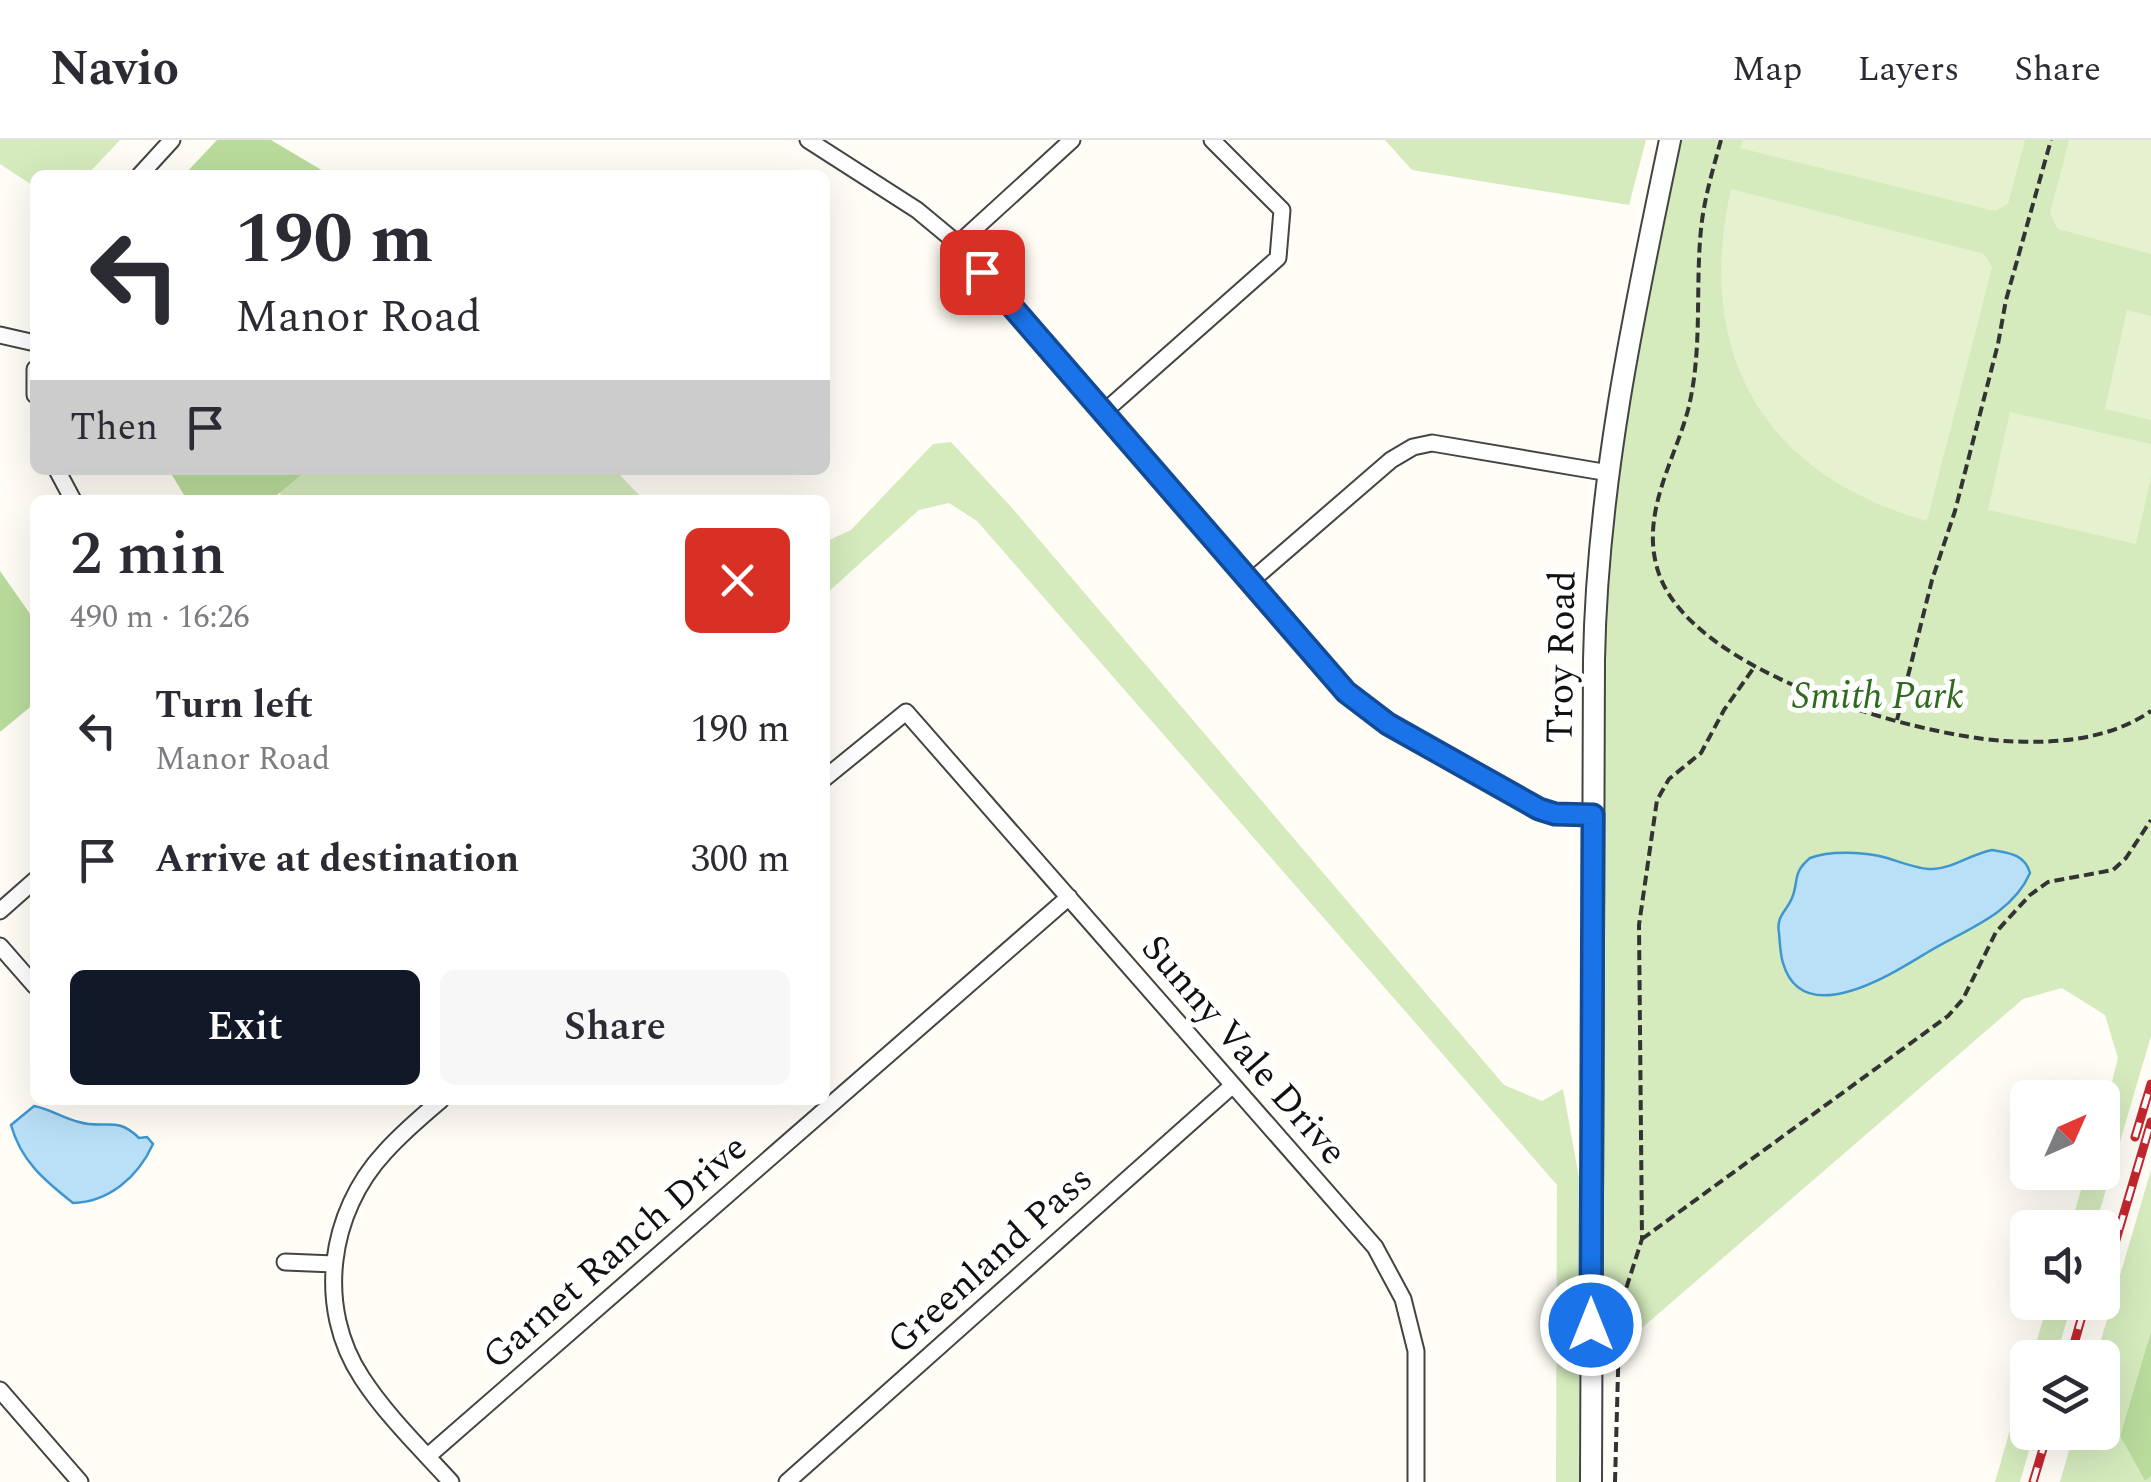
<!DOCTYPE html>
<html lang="en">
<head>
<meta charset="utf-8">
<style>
	body { margin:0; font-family:Spectral,serif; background:#f7f7f7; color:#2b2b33; height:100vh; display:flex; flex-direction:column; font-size:38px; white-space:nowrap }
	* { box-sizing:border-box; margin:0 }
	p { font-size:32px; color:#7c7c81 }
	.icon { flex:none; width:55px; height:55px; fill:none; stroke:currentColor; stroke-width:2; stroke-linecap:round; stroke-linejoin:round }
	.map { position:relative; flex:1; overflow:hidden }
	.sheet { position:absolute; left:30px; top:355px; width:800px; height:610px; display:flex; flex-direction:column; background:#fff; border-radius:15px; box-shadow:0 10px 40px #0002 }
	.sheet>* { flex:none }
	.hud { position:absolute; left:30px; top:30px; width:800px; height:305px; border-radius:15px; box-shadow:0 10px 40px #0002; background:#fff; color:#2b2b33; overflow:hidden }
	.needle { width:65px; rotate:45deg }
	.fabs { position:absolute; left:2010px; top:940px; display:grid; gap:20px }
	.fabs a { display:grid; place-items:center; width:110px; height:110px; border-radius:15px; background:#fff; box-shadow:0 10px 40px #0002; font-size:50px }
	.pin { position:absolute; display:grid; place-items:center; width:85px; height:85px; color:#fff; margin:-42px; border-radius:20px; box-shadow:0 5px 15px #0006 }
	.me { position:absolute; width:110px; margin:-55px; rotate:0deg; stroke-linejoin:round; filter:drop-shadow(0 0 8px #0008) }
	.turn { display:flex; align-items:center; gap:35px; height:210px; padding:0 40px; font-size:45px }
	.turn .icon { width:130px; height:130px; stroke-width:2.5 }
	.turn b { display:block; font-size:70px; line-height:85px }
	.then { display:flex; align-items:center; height:95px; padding:0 40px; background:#0003; gap:20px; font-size:38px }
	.round { display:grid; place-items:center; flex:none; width:105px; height:105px; border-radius:15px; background:#f7f7f7 }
	.head { display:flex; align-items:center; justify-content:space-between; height:170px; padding:0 40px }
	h1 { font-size:60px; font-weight:600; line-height:75px }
	.primary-button { display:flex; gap:20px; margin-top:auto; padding:20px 40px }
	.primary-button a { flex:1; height:115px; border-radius:15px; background:#111827; color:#fff; font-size:40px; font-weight:600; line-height:115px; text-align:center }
	.primary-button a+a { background:#f7f7f7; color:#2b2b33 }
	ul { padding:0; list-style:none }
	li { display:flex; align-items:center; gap:30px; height:130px; padding:0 40px }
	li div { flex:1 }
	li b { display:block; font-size:38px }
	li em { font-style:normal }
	header { display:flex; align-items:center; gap:60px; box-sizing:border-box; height:140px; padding:0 50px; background:#fff; border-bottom:2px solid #e1e1e2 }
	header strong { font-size:48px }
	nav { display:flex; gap:55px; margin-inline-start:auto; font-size:35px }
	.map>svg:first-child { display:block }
	.green { fill:#d5ebbd }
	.forest { fill:#b9dc9c }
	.pitch { fill:#e6f2cf }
	.water { fill:#b9e0f7; stroke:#3f96cf; stroke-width:2.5 }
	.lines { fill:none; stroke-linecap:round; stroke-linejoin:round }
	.minor-casing { stroke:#444; stroke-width:19 }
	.tertiary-casing { stroke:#444; stroke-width:24 }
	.path { stroke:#333; stroke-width:4; stroke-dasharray:10 5; stroke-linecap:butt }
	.minor { stroke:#fff; stroke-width:15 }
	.tertiary { stroke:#fff; stroke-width:20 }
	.rail-casing { stroke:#c4262e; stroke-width:9 }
	.rail { stroke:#fff; stroke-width:5; stroke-dasharray:15; stroke-linecap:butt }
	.route-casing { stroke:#114b97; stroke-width:25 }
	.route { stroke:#1a73e8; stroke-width:18 }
	.labels { text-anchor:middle; stroke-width:10; stroke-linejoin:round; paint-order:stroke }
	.street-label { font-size:38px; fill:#111; stroke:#fff }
	.park-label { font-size:38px; font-style:italic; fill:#2f6b1f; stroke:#fff }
</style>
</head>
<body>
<header>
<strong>Navio</strong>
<nav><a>Map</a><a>Layers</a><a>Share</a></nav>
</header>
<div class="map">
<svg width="2151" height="1342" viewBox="0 0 2151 1342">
	<rect width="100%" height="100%" fill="#fffdf5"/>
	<path class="green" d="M0,0H120L87,35H35V47L0,24Z
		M1385,0H1646L1629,65L1412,30Z
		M1678,0H2151V896L2095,1087H2070L2086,1033L2102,1032L2103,978L2118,918L2105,875L2062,848L2023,859L1629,1199L1633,1155L1603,1182L1605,390Z
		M951,302L1013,369L1504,945L1542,961L1563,949L1580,1043L1579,1342H1556L1557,1045L977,381L949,363L919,370L825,455V402L851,390L933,304Z
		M307,330H615L644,360H282L280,352Z
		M2151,1030V1191L2120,1296L2145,1341L2151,1336V1342H2060L2074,1293L2102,1292V1218L2096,1217Z
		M2048,1163H2072L2056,1217H2032Z
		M2027,1231L2028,1292L2034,1293L2020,1342H1995Z"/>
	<path class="forest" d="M217,0H271L330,35H184Z
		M169,330H307L271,360H187Z
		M0,431L35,481V563L0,592Z
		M2151,1191V1336L2145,1341L2120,1296Z"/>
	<path class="pitch" d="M1743,0H2025L2008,64L1995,71L1740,8Z
		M2069,0H2151V114L2058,89L2050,74Z
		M1731,49L1984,114L1992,127L1927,381C1764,335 1694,215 1731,49Z
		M2127,170L2151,176V280L2105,269Z
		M2010,272L2151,304V337L2136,404L1988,370Z"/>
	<path class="water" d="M1992,710C2009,713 2025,714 2030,733C2012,775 1964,790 1928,812C1895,832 1803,892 1783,823C1780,814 1780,803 1779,793C1776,776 1786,772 1792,758C1799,741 1792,733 1810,718C1831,710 1866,712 1887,718C1901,722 1920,730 1933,729C1954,728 1971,714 1992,710Z
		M34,966C50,969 63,978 79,982C105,990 116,975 139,998L147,997L153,1004C138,1037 109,1062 73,1063C44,1040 21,1021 11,985Z"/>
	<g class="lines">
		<g class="minor-casing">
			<path id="minor" d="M808,0L917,70L958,104L1346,552L1366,569L1539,669L1555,674L1593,675
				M140,35L172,0
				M958,104L1072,0
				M0,195L35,203
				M35,229V255
				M1105,271L1278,118L1282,70L1212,0
				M57,330L73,360
				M1251,441L1391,320L1413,307L1432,303L1609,333
				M825,638L906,572L1375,1107L1403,1159L1416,1211V1342
				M0,771L35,740
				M0,806L35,846
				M441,960C422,976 402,993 385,1012C329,1072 315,1167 362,1238C386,1275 421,1309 451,1342
				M285,1122L334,1124
				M0,1250L80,1342
				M428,1316L1069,757
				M787,1342L1233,945"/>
		</g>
		<g class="tertiary-casing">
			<path id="tertiary" d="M1591,1342L1594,520C1597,345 1634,171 1670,0"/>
		</g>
		<path class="path" d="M1721,0C1713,29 1704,59 1701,89C1695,149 1703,210 1688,270C1674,322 1640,374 1658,431C1689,531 1911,595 2005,601C2055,604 2109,600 2151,571
			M1897,580L1932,440L1955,371L1998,204L2006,160L2051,0
			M1642,1099L1948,876L1963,859L1996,792L2030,755L2048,742L2113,730L2126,718L2151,680
			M1615,1342L1619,1196L1625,1152L1642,1099L1639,785L1657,660L1669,639L1701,613L1724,570L1755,526"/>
		<use href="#minor" class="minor"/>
		<use href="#tertiary" class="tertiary"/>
		<g class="rail-casing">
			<path id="rail" d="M2135,997L2151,944
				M2102,1147L2151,982
				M2070,1218L2086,1162
				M2033,1342L2048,1292"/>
		</g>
		<use href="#rail" class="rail"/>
	</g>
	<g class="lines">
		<g class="route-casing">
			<path id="route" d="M982,132L1346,552L1388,584L1539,669L1555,674L1593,675L1591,1185"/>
		</g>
		<use href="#route" class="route"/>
	</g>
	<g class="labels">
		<g class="street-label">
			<text transform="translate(1560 517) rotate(-89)" y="13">Troy Road</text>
			<text transform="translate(1245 909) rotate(49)" y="13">Sunny Vale Drive</text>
			<text transform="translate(614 1111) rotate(-41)" y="13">Garnet Ranch Drive</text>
			<text transform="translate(989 1119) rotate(-42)" y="13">Greenland Pass</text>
		</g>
		<g class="park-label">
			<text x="1878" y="568">Smith Park</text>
		</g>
	</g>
</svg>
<div class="fabs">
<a><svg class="needle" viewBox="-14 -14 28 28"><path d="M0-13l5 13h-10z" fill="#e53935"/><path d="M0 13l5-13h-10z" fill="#7c7c81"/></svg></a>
<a><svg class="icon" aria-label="sound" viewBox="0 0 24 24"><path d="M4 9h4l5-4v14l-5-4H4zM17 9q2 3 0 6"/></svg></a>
<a><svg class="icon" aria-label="layers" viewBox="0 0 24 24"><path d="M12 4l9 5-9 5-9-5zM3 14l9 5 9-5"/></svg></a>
</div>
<div class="pin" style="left:982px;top:132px;background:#d93025"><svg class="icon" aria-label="arrive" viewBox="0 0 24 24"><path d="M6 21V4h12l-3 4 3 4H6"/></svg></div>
<svg class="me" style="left:1591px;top:1185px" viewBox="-20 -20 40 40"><circle r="17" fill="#1a73e8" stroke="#fff" stroke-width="3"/><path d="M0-11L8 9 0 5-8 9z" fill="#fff"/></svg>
<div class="hud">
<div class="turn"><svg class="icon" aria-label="left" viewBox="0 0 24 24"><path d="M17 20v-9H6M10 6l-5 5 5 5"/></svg><div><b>190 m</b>Manor Road</div></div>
<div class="then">Then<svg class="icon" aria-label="arrive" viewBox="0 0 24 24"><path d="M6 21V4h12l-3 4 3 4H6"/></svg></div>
</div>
<section class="sheet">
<div class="head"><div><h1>2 min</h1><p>490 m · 16:26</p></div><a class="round" style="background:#d93025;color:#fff"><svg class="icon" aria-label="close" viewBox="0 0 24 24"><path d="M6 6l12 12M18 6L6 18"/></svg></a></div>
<ul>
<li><svg class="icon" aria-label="left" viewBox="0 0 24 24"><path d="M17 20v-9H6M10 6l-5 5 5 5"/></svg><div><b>Turn left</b><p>Manor Road</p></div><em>190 m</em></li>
<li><svg class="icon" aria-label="arrive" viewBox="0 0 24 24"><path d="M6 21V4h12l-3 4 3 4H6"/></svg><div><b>Arrive at destination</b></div><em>300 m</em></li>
</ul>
<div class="primary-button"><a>Exit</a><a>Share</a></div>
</section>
</div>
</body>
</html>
